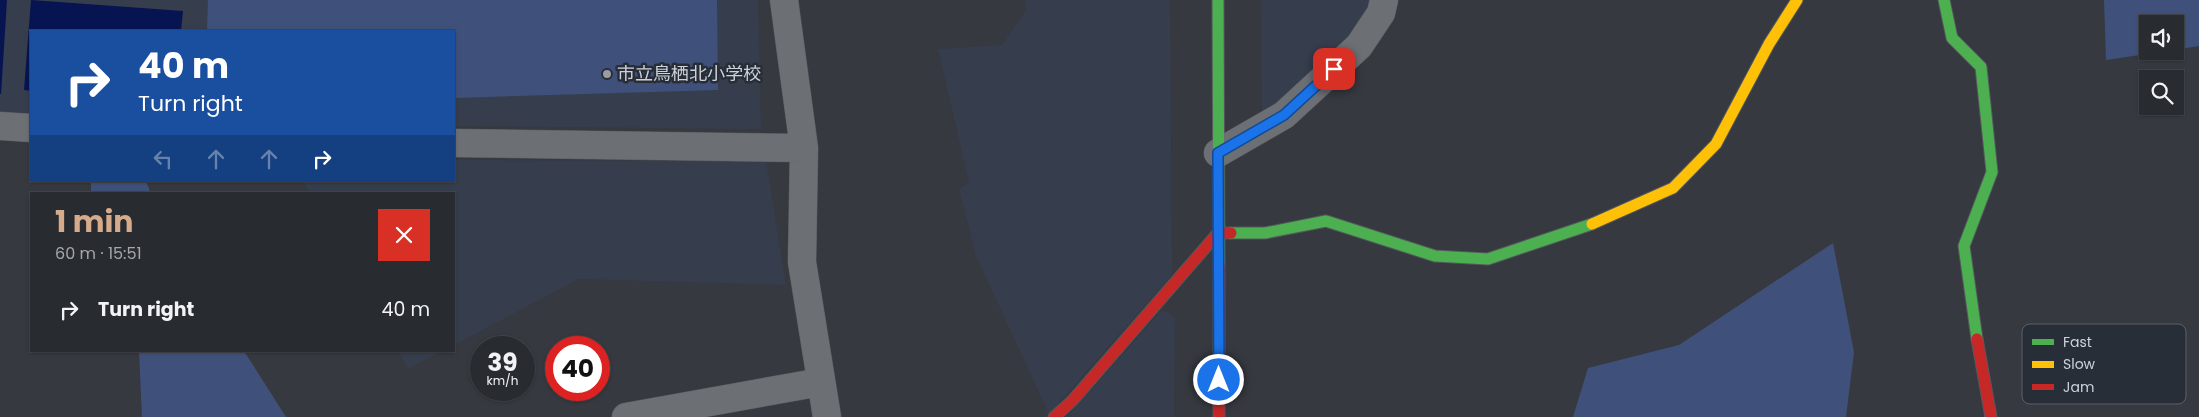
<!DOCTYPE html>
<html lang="en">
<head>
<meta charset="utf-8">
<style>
	body { margin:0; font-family:Poppins,"Noto Sans JP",sans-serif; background:#34373b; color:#f1f3f6; height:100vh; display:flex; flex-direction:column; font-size:19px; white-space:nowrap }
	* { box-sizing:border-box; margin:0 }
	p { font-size:16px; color:#a5a7aa }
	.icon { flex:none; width:28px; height:28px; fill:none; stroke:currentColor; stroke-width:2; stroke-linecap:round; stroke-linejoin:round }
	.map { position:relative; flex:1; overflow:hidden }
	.drawer { position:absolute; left:30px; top:192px; width:425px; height:160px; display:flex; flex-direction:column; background:#282b2f; border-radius:0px; box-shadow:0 1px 4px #0004,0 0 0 1px #44474b }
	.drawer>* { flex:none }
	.hud { position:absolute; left:30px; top:30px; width:425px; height:152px; border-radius:0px; box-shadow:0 1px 4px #0004,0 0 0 1px #44474b; background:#1a4fa0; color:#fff; overflow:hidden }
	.fabs { position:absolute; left:2139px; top:15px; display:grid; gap:10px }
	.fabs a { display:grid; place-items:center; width:45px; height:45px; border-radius:0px; background:#282b2f; box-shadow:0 1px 4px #0004,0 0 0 1px #44474b; font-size:25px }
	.speed { position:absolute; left:470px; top:336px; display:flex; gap:10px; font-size:25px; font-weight:700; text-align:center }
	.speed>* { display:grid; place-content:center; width:65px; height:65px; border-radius:50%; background:#282b2f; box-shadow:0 1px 4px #0004,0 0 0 1px #44474b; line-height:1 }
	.speed small { font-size:12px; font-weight:400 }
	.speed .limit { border:8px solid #d22; background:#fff; color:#111 }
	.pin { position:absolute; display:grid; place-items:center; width:42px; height:42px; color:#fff; margin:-21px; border-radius:10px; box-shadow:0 2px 8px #0006 }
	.me { position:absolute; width:55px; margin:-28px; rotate:0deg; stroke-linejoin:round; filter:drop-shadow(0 0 4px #0008) }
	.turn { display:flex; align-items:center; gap:18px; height:105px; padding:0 25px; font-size:22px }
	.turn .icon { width:65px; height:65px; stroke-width:2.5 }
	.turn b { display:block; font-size:35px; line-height:42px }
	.lanes { display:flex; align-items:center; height:48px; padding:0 25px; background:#0003; justify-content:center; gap:25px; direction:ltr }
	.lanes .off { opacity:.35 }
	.round { display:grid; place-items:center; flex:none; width:52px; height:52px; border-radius:0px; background:#34373b }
	.headline { display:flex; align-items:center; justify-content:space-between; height:85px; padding:0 25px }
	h1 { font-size:30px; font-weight:700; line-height:38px; color:#d6ab8b }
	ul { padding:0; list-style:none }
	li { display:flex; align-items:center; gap:15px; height:65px; padding:0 25px }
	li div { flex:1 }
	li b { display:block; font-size:19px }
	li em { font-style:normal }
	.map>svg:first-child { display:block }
	.built { fill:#363d4d }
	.green { fill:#3f517b }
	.water { fill:#071452 }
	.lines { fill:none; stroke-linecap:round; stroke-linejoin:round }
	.street-casing { stroke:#54575c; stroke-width:29 }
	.fast-casing { stroke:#54575c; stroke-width:13 }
	.slow-casing { stroke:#54575c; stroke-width:13 }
	.jam-casing { stroke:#54575c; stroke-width:13 }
	.street { stroke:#6c6f74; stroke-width:28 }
	.fast { stroke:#4caf50; stroke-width:11 }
	.slow { stroke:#ffc107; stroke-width:11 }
	.jam { stroke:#c62828; stroke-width:11 }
	.route-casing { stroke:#114b97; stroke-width:12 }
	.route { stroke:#1a73e8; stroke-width:9 }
	.poi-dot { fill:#999ca3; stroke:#282e38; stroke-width:2 }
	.labels { text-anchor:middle; stroke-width:5; stroke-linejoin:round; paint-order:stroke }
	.poi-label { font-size:18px; fill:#ced1d9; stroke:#282e38; text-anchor:start }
	.key { fill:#282e38; stroke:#5a5f68; stroke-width:1 }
	.key-label { font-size:14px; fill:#ced1d9 }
</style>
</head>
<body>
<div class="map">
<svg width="2199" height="417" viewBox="0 0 2199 417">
	<rect width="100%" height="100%" fill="#36393f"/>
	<path class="built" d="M0,0H758L761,129L454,126V31H31V117L0,116Z
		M1025,0H1170L1172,275L1049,414L976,256L959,189L969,182L938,49L1002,45L1026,10Z
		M1261,0H1376L1358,35L1262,116Z
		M454,160L766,161L786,285L579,279L454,345V194H310L303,181H454Z
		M1162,310L1175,317L1174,417H1067Z
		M398,351H443L408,369Z"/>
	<path class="green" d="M208,0H717L718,90L454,98V31H207Z
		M2104,0H2199V46L2175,50V24H2148V51H2167L2106,60Z
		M91,181H146L151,194H91Z
		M1833,243L1854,352L1846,417H1573L1588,368L1679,345Z
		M139,351H244L286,417H142Z"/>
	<path class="water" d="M0,0H7L1,94H0Z
		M31,0L183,11L181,31H31V91L24,90Z"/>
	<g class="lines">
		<g class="street-casing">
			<path id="street" d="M784,0L804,148L802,262L827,417
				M0,126L31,128
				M454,143L804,148
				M1218,153L1284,115L1359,46L1381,13L1384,0
				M626,417L821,382"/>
		</g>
		<g class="fast-casing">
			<path id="fast" d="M1218,0L1219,264
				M1944,0L1952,38L1981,67L1992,172L1964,246L1977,339
				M1231,233H1265L1326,221L1435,256L1488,259L1592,224"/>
		</g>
		<g class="slow-casing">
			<path id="slow" d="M1592,224L1673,188L1716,144L1769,44L1797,0"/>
		</g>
		<g class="jam-casing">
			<path id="jam" d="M1219,264V417
				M1977,339L1991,417
				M1054,417L1072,401L1218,233H1231"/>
		</g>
		<use href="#street" class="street"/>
		<use href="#fast" class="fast"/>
		<use href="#slow" class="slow"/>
		<use href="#jam" class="jam"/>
	</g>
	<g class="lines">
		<g class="route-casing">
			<path id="route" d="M1219,380L1218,153L1284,115L1334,69"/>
		</g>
		<use href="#route" class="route"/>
	</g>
	<circle class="poi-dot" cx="607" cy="74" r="5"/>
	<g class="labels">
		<g class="poi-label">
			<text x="617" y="80">市立鳥栖北小学校</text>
		</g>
	</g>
	<rect x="2022" y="324" width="164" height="80" rx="8" class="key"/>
	<rect x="2032" y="339" width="22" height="6" fill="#4caf50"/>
	<rect x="2032" y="361" width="22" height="7" fill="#ffc107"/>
	<rect x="2032" y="384" width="22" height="6" fill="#c62828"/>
	<g class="key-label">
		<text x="2063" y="347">Fast</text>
		<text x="2063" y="369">Slow</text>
		<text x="2063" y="392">Jam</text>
	</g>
</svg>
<div class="fabs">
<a><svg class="icon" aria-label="sound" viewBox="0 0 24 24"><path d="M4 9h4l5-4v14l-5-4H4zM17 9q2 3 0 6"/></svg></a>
<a><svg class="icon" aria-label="search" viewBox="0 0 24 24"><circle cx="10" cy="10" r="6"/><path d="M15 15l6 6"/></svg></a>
</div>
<div class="speed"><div>39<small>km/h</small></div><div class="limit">40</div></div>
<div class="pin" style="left:1334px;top:69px;background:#d93025"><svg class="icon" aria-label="arrive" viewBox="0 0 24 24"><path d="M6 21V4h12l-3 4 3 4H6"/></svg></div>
<svg class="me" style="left:1219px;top:380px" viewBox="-20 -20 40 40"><circle r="17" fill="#1a73e8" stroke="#fff" stroke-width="3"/><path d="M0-11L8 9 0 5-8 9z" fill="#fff"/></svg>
<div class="hud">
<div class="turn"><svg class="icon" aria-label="right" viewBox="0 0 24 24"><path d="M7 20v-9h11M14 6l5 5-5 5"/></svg><div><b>40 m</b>Turn right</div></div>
<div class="lanes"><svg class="icon off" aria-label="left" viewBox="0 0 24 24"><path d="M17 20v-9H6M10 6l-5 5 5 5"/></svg><svg class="icon off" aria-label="ahead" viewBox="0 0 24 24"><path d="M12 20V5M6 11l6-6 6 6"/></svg><svg class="icon off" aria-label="ahead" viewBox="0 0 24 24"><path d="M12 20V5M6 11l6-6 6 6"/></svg><svg class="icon" aria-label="right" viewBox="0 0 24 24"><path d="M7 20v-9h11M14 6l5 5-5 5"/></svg></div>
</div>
<section class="drawer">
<div class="headline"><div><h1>1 min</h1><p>60 m · 15:51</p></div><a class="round" style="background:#d93025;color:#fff"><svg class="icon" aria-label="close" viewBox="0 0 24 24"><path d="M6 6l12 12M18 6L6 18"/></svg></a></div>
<ul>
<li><svg class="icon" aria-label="right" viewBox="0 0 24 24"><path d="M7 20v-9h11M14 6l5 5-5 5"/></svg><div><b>Turn right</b></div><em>40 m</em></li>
</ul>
</section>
</div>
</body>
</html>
